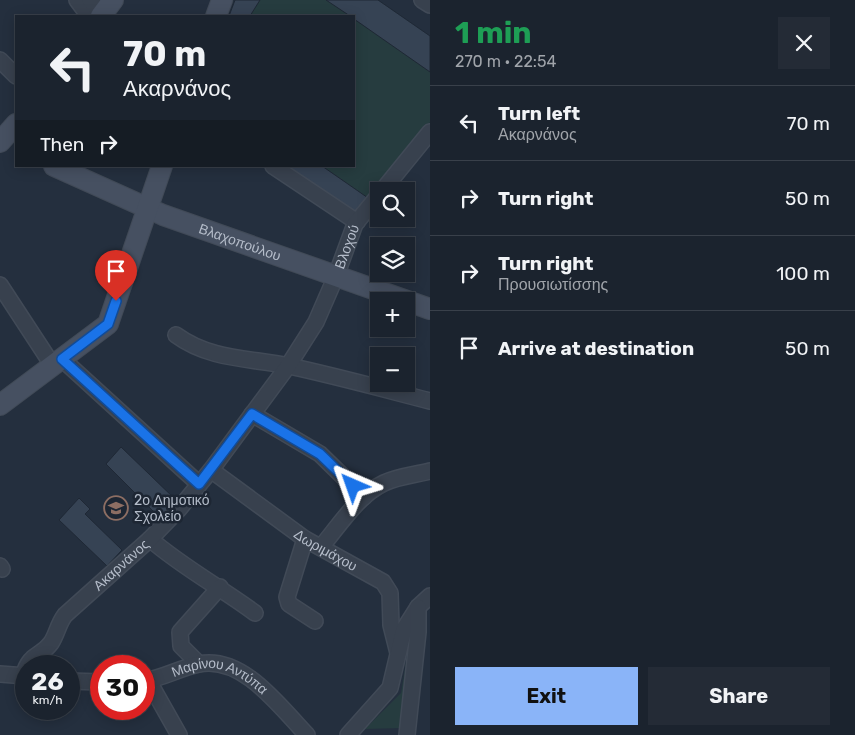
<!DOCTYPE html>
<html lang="en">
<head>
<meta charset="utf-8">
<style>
	body { margin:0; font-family:Rubik,sans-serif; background:#242b36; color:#f1f3f6; height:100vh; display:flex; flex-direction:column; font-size:19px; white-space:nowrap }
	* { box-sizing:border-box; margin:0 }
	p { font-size:16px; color:#a0a4aa }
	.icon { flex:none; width:28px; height:28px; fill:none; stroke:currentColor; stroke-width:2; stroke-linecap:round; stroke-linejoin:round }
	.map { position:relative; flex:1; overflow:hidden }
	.drawer { display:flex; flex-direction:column; background:#1b232e; width:425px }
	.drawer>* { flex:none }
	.banner { position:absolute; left:15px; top:15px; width:340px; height:152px; border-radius:0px; box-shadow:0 2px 12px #0003,0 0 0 1px #39404a; background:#1b232e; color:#f1f3f6; overflow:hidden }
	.tools { position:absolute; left:370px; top:182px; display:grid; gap:10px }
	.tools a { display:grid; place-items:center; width:45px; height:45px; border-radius:0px; background:#1b232e; box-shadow:0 2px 12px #0003,0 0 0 1px #39404a; font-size:25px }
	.speed { position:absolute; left:15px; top:655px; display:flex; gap:10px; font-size:25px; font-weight:700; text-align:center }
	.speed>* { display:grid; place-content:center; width:65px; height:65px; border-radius:50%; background:#1b232e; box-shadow:0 2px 12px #0003,0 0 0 1px #39404a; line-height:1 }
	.speed small { font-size:12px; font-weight:400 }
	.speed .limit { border:8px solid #d22; background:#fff; color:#111 }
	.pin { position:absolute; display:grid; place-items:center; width:42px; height:42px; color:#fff; margin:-51px -21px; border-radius:50% 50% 50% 0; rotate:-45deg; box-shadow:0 0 5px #0007 }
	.pin .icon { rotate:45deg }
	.me { position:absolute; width:55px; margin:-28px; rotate:317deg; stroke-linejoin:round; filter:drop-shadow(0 0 4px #0008) }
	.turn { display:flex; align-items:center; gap:18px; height:105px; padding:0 25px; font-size:22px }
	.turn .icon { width:65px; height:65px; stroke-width:2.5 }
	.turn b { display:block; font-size:35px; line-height:42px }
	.then { display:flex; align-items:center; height:48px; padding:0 25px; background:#0003; gap:10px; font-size:19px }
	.round { display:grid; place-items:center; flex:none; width:52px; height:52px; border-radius:0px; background:#242b36 }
	.headline { display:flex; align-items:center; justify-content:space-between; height:85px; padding:0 25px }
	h1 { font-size:30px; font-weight:700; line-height:38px; color:#1e9e55 }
	.action { display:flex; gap:10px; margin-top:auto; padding:10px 25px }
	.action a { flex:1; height:58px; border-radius:0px; background:#8ab4f8; color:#111; font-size:20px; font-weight:700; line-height:58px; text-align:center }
	.action a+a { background:#242b36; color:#f1f3f6 }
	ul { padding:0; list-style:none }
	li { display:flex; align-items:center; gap:15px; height:75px; padding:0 25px; border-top:1px solid #39404a }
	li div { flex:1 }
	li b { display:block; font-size:19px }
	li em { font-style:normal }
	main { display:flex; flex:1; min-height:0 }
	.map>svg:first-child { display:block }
	.green { fill:#263c3f }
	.building { fill:#364354; stroke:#1f2835 }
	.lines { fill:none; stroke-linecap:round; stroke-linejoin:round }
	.street-casing { stroke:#414a57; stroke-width:18 }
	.secondary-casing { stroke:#414a57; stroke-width:22 }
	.street { stroke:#38414e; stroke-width:15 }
	.secondary { stroke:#465061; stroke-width:20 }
	.route-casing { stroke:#114b97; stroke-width:12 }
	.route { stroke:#1a73e8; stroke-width:9 }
	.labels { text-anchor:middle; stroke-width:5; stroke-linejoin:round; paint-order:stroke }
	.street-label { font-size:14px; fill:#b4bcc9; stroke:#1d2633 }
	.poi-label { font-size:14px; fill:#b4bcc9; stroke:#1d2633; text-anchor:start }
</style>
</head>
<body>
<main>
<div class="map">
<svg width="430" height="735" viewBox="0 0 430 735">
	<rect width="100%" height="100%" fill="#242f3e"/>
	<path class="green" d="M235,0H378L430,36V122L359,215L285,166H354V16H229Z
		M410,638L403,728L365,729L401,693Z"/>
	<path class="building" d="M235,0H260L250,16H229Z
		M326,0H378L430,36V72L354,19V16H350Z
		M285,166H322L371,200L359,215Z
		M121,447L177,501L160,518L106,464Z
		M79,498L90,509L85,514L122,550L107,566L59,520Z"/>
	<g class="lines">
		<g class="street-casing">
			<g id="street">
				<path d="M77,0L89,16"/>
				<path d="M90,0L103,16"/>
				<path d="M422,0L430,5"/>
				<path d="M0,60L16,76"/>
				<path d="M273,166L357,222"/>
				<path d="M382,191L430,132"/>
				<path d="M0,285L53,366"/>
				<path d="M176,335C210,360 250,358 289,366C336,376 383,389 430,401"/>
				<path d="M62,359L199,484"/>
				<path d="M252,414L320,454L364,497"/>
				<path id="s1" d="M211,470L305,539L383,582L390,593L391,625L398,653"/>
				<path d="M150,539C182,567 220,587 255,613"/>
				<path d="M305,539L287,597L289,604L315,621"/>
				<path d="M321,547C339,526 358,495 384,483C399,476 415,475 430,471"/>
				<path d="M0,566L2,569"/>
				<path d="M199,664L181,646L180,632L220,587"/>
				<path d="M0,674L26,676"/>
				<path id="s2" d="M23,676C31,651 39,659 51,643C57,634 58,624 65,615L150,539L179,509L211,470L288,366L316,322L336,276L355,224L379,195"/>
				<path d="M148,680L179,735"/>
				<path d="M69,681L101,682"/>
				<path id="s3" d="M144,681C163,678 180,668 199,664C243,655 280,707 307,735"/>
				<path d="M348,735L390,688L404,629L418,607L430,596"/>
				<path d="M407,735L418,632V607"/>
			</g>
		</g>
		<g class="secondary-casing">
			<g id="secondary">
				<path d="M101,16L113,0"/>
				<path d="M216,16L222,0"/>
				<path d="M0,142L16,124"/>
				<path id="s4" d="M54,166L163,215L430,309"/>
				<path d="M0,405L108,324L162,166"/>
			</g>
		</g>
		<use href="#street" class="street"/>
		<use href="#secondary" class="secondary"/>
	</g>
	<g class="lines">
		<g class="route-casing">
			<path id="route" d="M116,301L108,324L62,359L199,484L252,414L320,454L353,486"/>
		</g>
		<use href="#route" class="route"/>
	</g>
	<defs>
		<g id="school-ring" transform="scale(1.25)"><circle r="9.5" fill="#1d2633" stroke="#8d6e63" stroke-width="1.5"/><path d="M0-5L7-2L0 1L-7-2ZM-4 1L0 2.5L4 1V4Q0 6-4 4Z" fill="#8d6e63"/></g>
	</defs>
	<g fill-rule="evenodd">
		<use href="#school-ring" x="116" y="508"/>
	</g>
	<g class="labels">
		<g class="street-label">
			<text dy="5" stroke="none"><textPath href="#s4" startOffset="201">Βλαχοπούλου</textPath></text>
			<text dy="5" stroke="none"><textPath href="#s2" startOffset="545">Βλοχού</textPath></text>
			<text dy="5" stroke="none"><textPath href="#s1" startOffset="140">Δωριμάχου</textPath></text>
			<text dy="5" stroke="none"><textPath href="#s2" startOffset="151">Ακαρνάνος</textPath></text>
			<text dy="5" stroke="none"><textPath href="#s3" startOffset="81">Μαρίνου Αντύπα</textPath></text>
		</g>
		<g class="poi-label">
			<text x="134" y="505">2ο Δημοτικό<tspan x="134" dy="16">Σχολείο</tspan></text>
		</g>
	</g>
</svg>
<div class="tools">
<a><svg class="icon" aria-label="search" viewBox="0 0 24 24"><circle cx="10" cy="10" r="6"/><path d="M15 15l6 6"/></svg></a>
<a><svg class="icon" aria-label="layers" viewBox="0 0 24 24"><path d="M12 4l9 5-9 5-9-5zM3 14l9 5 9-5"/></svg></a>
<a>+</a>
<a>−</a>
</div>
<div class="speed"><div>26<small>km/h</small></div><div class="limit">30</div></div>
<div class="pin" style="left:116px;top:301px;background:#d93025"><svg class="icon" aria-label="arrive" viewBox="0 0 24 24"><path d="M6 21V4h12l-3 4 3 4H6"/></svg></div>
<svg class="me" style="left:353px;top:486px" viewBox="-20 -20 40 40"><path d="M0-17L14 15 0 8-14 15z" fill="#1a73e8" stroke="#fff" stroke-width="4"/></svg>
<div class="banner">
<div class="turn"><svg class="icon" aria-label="left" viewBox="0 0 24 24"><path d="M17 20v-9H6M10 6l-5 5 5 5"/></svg><div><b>70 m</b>Ακαρνάνος</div></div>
<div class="then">Then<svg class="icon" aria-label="right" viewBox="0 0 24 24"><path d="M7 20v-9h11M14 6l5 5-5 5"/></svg></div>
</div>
</div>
<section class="drawer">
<div class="headline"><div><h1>1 min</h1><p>270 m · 22:54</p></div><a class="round"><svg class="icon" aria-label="close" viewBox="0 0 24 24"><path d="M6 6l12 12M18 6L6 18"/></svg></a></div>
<ul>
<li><svg class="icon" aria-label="left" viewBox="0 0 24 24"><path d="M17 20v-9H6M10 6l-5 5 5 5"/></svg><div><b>Turn left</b><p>Ακαρνάνος</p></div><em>70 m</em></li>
<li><svg class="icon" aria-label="right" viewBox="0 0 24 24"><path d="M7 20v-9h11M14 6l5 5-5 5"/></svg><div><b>Turn right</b></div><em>50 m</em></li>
<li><svg class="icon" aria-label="right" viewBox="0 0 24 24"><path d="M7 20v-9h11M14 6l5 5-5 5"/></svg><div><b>Turn right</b><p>Προυσιωτίσσης</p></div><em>100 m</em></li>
<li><svg class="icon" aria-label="arrive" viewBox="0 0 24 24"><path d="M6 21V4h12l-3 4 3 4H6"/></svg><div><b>Arrive at destination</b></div><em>50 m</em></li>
</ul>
<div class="action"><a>Exit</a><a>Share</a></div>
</section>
</main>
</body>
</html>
